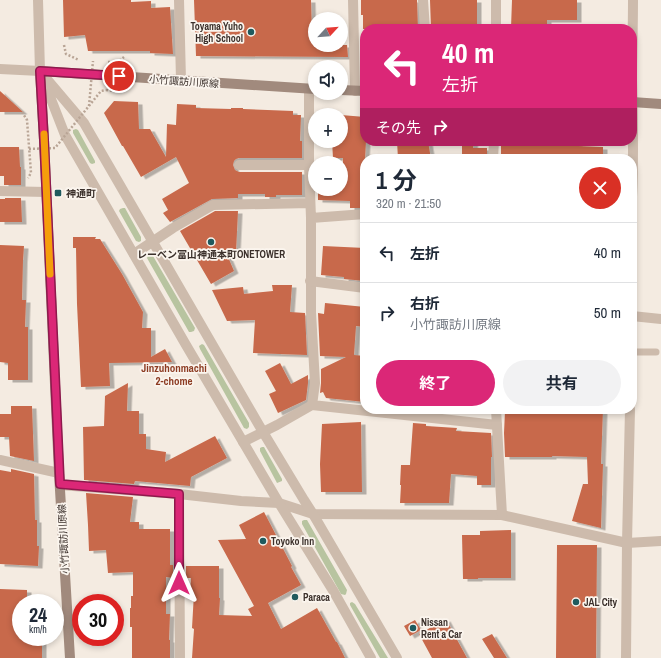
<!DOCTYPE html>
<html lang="ja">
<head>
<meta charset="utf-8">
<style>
	body { margin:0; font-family:"Archivo Narrow","Noto Sans JP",sans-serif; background:#f2f2f3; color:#1f2937; height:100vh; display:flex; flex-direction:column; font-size:15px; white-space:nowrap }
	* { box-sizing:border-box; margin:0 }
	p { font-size:13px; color:#747a83 }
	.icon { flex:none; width:22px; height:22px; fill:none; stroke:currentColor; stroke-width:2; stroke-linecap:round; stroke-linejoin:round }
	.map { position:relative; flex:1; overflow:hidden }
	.sheet { position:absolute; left:360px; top:154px; width:277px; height:260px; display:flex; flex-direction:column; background:#fff; border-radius:16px; box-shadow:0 2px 6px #0003 }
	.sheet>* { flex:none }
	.guide { position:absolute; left:360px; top:24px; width:277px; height:122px; border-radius:16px; box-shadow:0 2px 6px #0003; background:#db2777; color:#fff; overflow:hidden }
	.needle { width:26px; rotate:64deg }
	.buttons { position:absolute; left:308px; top:12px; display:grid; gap:8px }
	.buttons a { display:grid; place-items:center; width:40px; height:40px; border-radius:50%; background:#fff; box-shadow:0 2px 6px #0003; font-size:20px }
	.speed { position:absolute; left:12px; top:594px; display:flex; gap:8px; font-size:20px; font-weight:700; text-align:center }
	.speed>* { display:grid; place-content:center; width:52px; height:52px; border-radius:50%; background:#fff; box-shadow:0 2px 6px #0003; line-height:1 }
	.speed small { font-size:10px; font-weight:400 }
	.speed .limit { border:6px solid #d22; background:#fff; color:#111 }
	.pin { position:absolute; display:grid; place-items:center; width:34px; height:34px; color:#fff; margin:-17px; border:2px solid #fff; border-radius:50%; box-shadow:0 1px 4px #0007 }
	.me { position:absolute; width:44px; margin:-22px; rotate:0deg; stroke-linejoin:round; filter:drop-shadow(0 0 3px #0008) }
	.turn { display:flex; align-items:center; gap:14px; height:84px; padding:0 16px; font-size:18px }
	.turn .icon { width:52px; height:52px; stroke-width:2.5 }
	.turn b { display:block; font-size:28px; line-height:34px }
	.then { display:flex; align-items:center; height:38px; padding:0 16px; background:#0003; gap:8px; font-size:15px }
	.round { display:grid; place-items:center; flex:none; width:42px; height:42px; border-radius:21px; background:#f2f2f3 }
	.head { display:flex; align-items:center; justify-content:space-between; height:68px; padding:0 16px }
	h1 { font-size:24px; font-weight:700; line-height:30px }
	.cta { display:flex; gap:8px; margin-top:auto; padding:8px 16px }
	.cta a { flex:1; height:46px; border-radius:24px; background:#db2777; color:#fff; font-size:16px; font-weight:700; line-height:46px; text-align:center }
	.cta a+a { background:#f2f2f3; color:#1f2937 }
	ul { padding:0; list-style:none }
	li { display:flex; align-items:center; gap:12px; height:60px; padding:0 16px; border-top:1px solid #e0e1e3 }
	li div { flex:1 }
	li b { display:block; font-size:15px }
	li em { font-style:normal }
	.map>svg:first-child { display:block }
	.green { fill:#b8c4a0 }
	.building { fill:#c8694b; filter:url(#shadow) }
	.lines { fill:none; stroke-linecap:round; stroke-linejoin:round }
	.path { stroke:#b9a596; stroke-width:2.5; stroke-dasharray:2 2; stroke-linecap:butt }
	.service { stroke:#cdbbac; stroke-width:7 }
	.minor { stroke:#cdbbac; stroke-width:10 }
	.tertiary { stroke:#cdbbac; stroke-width:10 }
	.secondary { stroke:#a18a7d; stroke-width:10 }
	.path-bridge { stroke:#b9a596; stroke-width:2.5; stroke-dasharray:2 2; stroke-linecap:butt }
	.route-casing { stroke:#8e194d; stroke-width:10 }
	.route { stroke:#db2777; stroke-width:7 }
	.slow { stroke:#f59e0b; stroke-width:7 }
	.poi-dot { fill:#1f5a5e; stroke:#fbf5ee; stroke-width:1.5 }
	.labels { text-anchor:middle; stroke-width:3.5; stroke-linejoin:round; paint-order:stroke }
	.poi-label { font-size:10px; font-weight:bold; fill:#3b302b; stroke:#fbf5ee; text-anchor:start }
	.street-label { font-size:10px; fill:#3b302b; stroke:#fbf5ee }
	.neighbourhood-label { font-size:11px; font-weight:bold; fill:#8c3b22; stroke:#fbf5ee }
</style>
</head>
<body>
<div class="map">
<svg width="661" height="658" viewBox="0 0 661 658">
	<defs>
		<filter id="shadow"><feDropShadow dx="4.5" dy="2.5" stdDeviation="0" flood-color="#0004"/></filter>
	</defs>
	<rect width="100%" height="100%" fill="#f4ebe1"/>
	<path class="green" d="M76,129L78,130L95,161V163L92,164L90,163L73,133V130Z
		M123,208H125L141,237V241L139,242L136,241L119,211L120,209Z
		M151,255L153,256L195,328L194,331L191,332H189L147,258L148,256Z
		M202,344L204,345L249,423V427L247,429L244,428L200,349L199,346Z
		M262,447H264L282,479V481L277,483L260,451V448Z
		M304,520H307L347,590L346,594L345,595L341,594L302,524V521Z
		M352,602L355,604L388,658H380L350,605V603Z"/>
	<path class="building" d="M63,0H131V2L151,1V8L170,7L173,54L150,53V51H88L85,35L64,37Z
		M194,0H311L312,35H315V45H347L348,57L196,56Z
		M361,0H417L418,29H363V15H361Z
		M430,0H477V29H431Z
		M512,0H577V20H547V26H529V28H511Z
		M0,91L23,112H0Z
		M114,101L138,102L139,129H150L166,157L167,124L176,125L177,104L196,105V108L231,109V108H243V109L293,111V115H301L300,141H302V158H239L236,159L234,161L233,165L235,170L239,172H302V195H276V197H265V194H238V198L212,199L170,222L163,213L168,210L162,199L189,183L176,157L141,177L123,146H122L104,113Z
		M341,115L365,117V141H366L365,159L363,162L362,208H350V201L318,200V189H342L343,158H333L332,141H341Z
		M397,141H428L431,159H398Z
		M462,141H474L473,148H487V159H462Z
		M501,141H578V146L603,147V159H501Z
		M0,147H19L20,167H21V185H4V176H0Z
		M5,198H21L22,222H0V199H5Z
		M215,211H238L236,252L228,257L234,271L211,284L180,231Z
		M73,237H96L95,239H100L122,274L143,312L142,328H151V357L165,349L172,362L109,363L110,386L81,387L77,304L76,248H73Z
		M0,245L24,246L23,260L22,300H26L25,327H28V380H8V363L0,362Z
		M323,246L365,248V281L344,279V277L321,275Z
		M272,285H292L290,312L305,313L307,355L253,353L255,320L227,321L212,290L243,287L244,294L273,291Z
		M325,303L365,307V327L356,326L354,355L365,356V402L326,398L323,392L320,393L321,383V369L346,357L320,356L318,313L324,314Z
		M280,363L291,384L308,375V383L306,400L278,413L269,394L276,391L265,371Z
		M128,383L127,411H139V434H146V449L166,452L165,462L215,436L227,458L191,477L190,486L135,481L134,484L84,480L83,427L104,426L105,396Z
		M11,406H32L34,461L10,456L9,437H0V414H11Z
		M558,409H603L601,464H603L601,528L572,521L583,484H588L587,457L552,456V457H505L504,433L505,411H558Z
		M361,422L362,492H321L320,464L322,424Z
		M413,423L426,424V426L457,428L456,431L491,433L492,457H491V485H477V476L451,474L449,503H400L401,485H400L401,465H410Z
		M11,469L34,474L35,520H37V546H39L38,566L0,564V470L11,472Z
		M86,493L133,497L130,522H139V529H170V565H173V578L166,577V614H170L169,640H170V658H132V627H130V608H131V596H133V572L108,573L106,550L89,551L88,525Z
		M264,512L292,566L291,567L301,585L268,603L281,629L317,608L336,642H337L345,658H192L194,629L192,628L194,593L190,592L191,578H186V566H219V598H220L219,615L252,616L248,609L254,606L218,540L246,539L239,525Z
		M511,530V578H478V579H463L462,535H480V531Z
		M557,545H597L596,658H556Z
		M0,589L27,590V603H21V637H42V658H0Z
		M446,619L455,636L467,658H432L419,634Z
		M415,620L421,630L410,636L404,626Z
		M492,634L507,658H494L482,639Z"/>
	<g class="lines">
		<path class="path" d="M64,45L66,54L79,60
			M108,62H118L124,57
			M106,90L115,91
			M22,112L27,120L31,173L28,178"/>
		<path class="service" d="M632,352H656"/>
		<path class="minor" d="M179,0L181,80
			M353,0L355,91
			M423,0L425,29
			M496,29V0
			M239,165H309
			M311,218L365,214
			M134,254L173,228L213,205L310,203
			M632,316L661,319
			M312,405L497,425
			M243,442L277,425L312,405L315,383L311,312V218L309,165V89
			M0,460L59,473
			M60,485L179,494L241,501L279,503L313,514L502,515L627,543L661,541
			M179,494L180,658"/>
		<path class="tertiary" d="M38,0L40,71L65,135L186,345L279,503L334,592L371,658
			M0,69L40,71
			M45,77L84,123L128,199L263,432L304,500L313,514L397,658
			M493,159L494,141
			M0,191L46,192
			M632,197C634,158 633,119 632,80C632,53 633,27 633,0
			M310,281L365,288
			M496,409L502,515
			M626,658L627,543L630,409"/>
		<path class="secondary" d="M341,90L365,91
			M632,102L661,104
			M70,658L59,473L44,140L40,71L315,89"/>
		<path class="path-bridge" d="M89,106L93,61
			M29,149L55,148L101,91L106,90"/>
	</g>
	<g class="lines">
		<g class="route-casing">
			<path id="route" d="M119,76L40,71L44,140L60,484L179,494V583"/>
		</g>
		<use href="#route" class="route"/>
		<path class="slow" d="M44,134L50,274"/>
	</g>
	<g class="poi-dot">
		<circle cx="251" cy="32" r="4"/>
		<rect x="54" y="189" width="8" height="8" rx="2"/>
		<circle cx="211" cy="242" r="4"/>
		<circle cx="263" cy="541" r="4"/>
		<circle cx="295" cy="597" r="4"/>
		<circle cx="576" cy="602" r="4"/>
		<circle cx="413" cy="628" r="4"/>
	</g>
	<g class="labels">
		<g class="poi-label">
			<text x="243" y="30" text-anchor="end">Toyama Yuho<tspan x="243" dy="12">High School</tspan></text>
			<text x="66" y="197">神通町</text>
			<text x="211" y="258" text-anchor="middle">レーベン富山神通本町ONETOWER</text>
			<text x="271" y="545">Toyoko Inn</text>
			<text x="303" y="601">Paraca</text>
			<text x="584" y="606">JAL City</text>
			<text x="421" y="626">Nissan<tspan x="421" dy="12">Rent a Car</tspan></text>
		</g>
		<g class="street-label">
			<text transform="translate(184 81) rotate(4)" y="4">小竹諏訪川原線</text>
			<text transform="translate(63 539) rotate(-93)" y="4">小竹諏訪川原線</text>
		</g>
		<g class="neighbourhood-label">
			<text x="174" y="372">Jinzuhonmachi<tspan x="174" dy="13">2-chome</tspan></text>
		</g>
	</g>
</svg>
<div class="buttons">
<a><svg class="needle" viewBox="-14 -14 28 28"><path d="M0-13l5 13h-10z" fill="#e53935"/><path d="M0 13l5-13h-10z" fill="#747a83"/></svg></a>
<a><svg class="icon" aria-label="sound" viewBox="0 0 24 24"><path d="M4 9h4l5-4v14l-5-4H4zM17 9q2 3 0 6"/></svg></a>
<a>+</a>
<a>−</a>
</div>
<div class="speed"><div>24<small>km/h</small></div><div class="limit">30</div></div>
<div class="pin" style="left:119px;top:76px;background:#d93025"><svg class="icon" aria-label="arrive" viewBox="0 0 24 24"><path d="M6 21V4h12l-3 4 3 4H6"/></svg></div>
<svg class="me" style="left:179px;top:583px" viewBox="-20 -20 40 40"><path d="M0-17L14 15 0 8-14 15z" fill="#db2777" stroke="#fff" stroke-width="4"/></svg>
<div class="guide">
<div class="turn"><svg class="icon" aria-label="left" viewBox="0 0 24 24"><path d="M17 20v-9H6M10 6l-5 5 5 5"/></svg><div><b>40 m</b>左折</div></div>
<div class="then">その先<svg class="icon" aria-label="right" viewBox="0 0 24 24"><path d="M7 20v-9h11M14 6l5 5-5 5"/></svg></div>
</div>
<section class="sheet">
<div class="head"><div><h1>1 分</h1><p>320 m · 21:50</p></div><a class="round" style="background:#d93025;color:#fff"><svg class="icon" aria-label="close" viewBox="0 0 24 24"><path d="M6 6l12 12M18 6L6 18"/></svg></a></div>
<ul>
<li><svg class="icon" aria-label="left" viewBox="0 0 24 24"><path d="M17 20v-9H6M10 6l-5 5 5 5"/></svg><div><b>左折</b></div><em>40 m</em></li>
<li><svg class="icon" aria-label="right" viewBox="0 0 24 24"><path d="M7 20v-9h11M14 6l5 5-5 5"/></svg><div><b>右折</b><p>小竹諏訪川原線</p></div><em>50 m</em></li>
</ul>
<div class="cta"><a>終了</a><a>共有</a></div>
</section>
</div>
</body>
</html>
